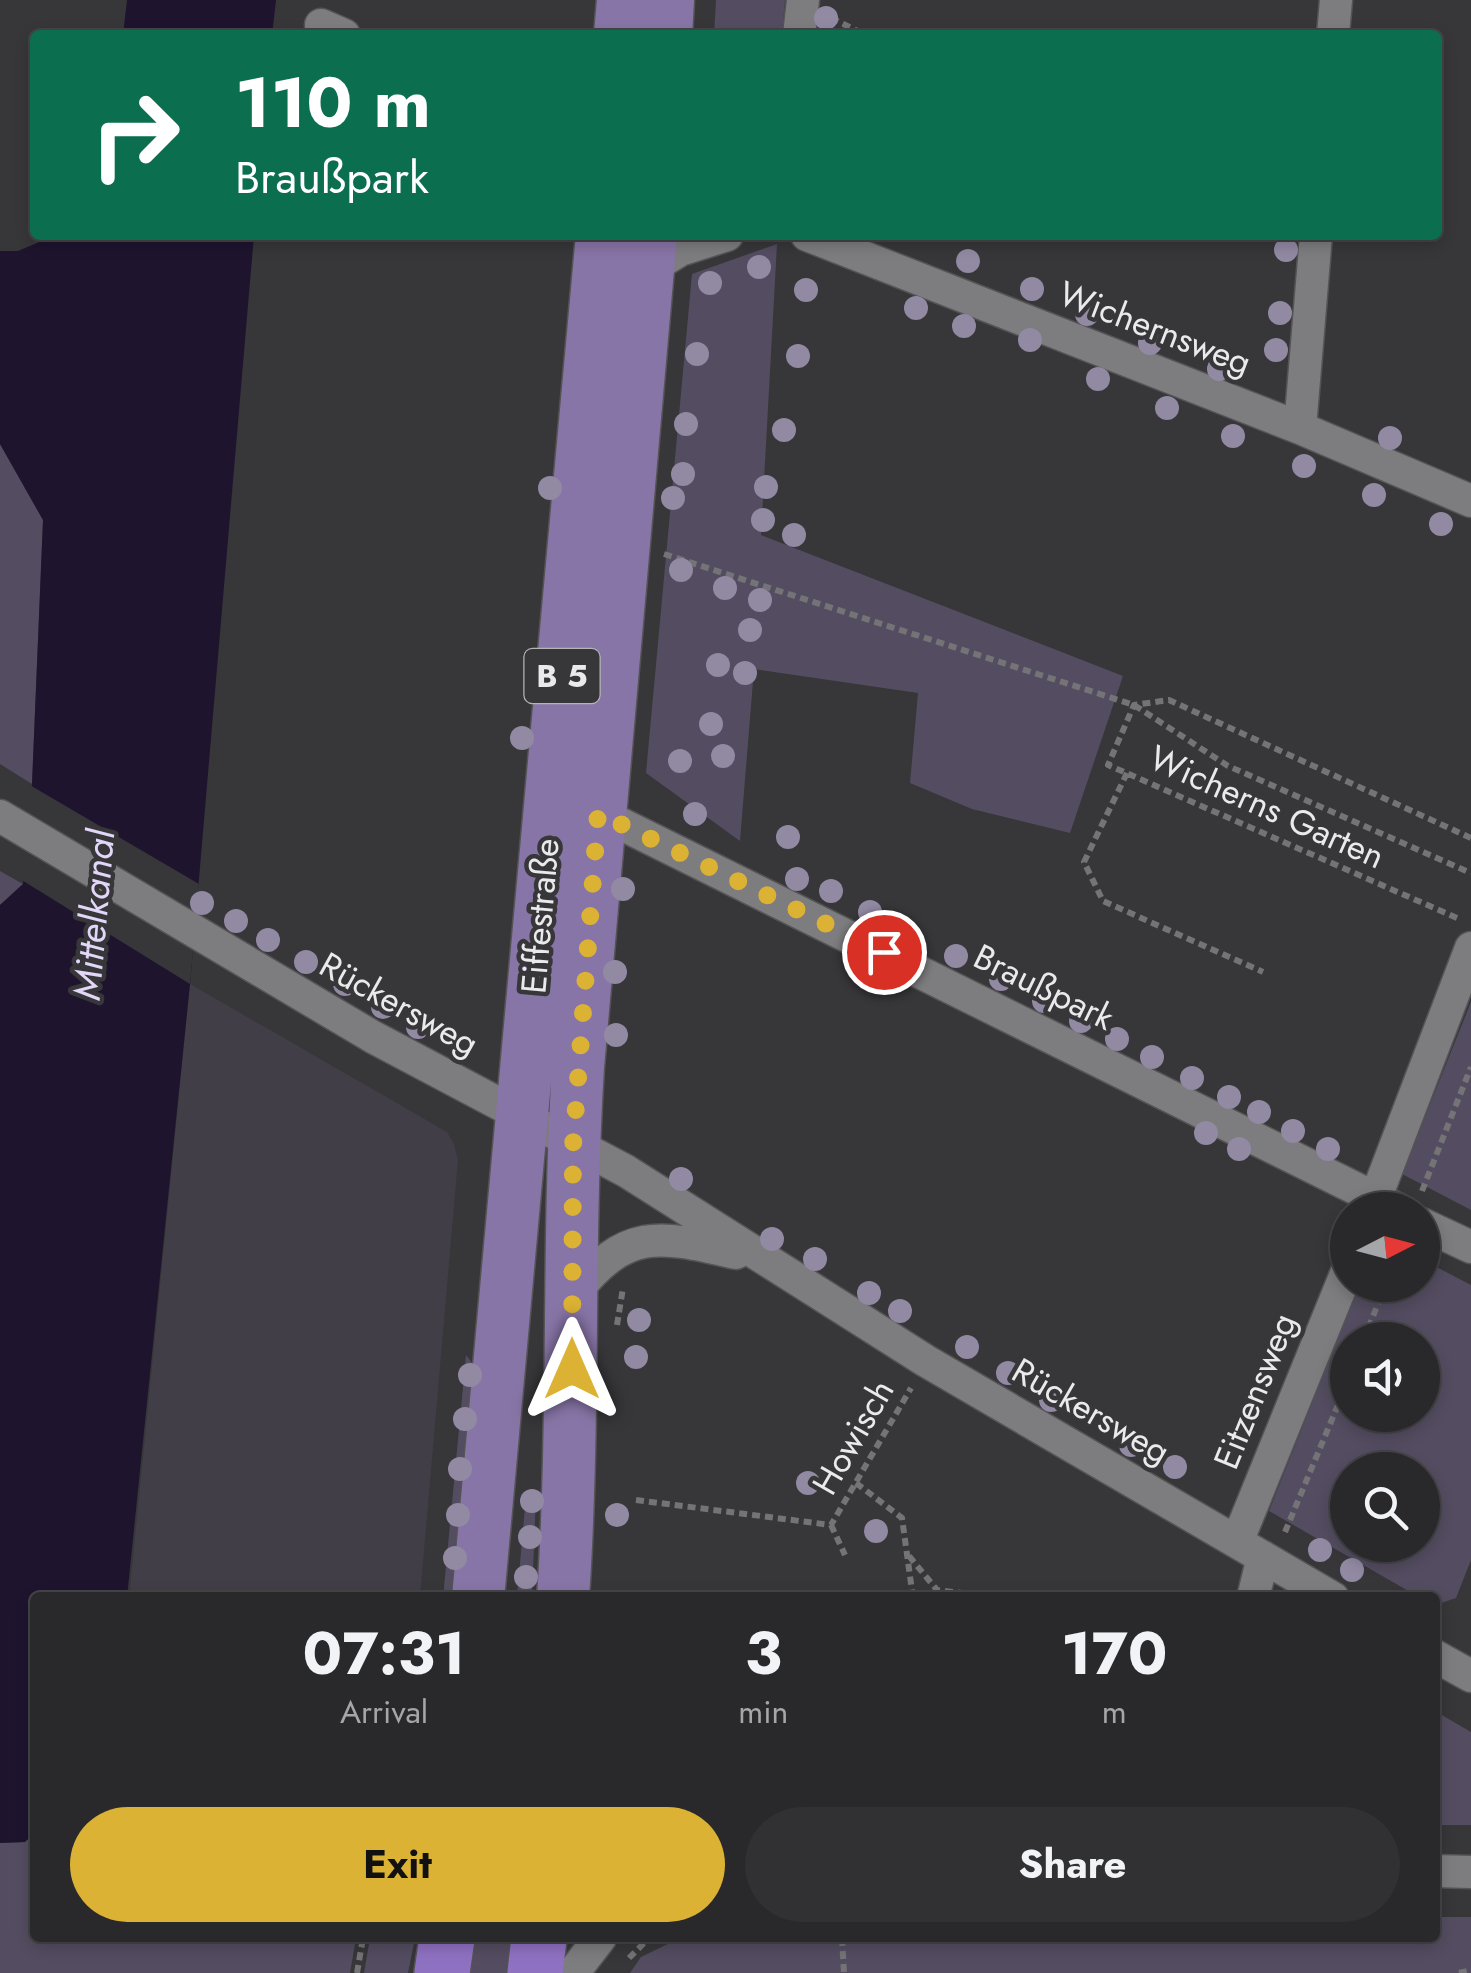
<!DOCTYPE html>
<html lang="en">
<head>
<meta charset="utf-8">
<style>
	body { margin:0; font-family:Jost,sans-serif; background:#313033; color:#f1f3f6; height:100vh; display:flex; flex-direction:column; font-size:38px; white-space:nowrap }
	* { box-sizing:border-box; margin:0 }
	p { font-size:32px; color:#a5a6a9 }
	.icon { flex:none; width:55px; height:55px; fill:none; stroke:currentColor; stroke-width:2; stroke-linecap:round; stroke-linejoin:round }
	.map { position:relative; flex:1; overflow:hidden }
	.side { position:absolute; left:30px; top:1592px; width:1410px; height:350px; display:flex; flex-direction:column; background:#29282b; border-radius:10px; box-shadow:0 5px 15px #0003,0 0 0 2px #454447 }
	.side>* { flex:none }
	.guide { position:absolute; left:30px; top:30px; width:1412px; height:210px; border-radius:10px; box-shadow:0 5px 15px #0003,0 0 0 2px #454447; background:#0b6e4f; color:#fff; overflow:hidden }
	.needle { width:65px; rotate:84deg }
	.buttons { position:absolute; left:1330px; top:1192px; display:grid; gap:20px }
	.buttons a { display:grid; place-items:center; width:110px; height:110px; border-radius:50%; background:#29282b; box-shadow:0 5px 15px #0003,0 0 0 2px #454447; font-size:50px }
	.pin { position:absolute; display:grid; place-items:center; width:85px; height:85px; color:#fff; margin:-42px; border:5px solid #fff; border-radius:50%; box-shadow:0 2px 10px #0007 }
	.me { position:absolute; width:110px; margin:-55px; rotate:0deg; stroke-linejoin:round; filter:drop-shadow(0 0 8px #0008) }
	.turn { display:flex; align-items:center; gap:35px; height:210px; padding:0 40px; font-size:45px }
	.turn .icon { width:130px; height:130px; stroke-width:2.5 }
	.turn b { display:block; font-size:70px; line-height:85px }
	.eta { display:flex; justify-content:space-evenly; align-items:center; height:170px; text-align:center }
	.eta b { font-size:60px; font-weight:700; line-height:70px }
	.action { display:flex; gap:20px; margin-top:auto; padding:20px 40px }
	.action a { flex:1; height:115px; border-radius:60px; background:#dbb233; color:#111; font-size:40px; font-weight:700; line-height:115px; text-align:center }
	.action a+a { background:#313033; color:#f1f3f6 }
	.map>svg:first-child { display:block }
	.built { fill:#413e47 }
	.green { fill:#544d61; fill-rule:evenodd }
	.water { fill:#1e142e }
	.pier { fill:#373639 }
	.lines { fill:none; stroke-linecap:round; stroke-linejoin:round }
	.street-casing { stroke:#545355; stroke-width:35 }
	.primary-casing { stroke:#545355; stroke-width:55 }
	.highway-casing { stroke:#545355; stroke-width:58 }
	.path { stroke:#747376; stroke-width:6; stroke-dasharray:8 5; stroke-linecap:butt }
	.street { stroke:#7d7c7f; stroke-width:32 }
	.primary { stroke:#8875a7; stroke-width:52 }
	.highway { stroke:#8f71c2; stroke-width:55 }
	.tree { fill:#9289a3 }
	.route { stroke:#dbb233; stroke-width:18; stroke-dasharray:0 32.4 }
	.labels { text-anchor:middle; stroke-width:9; stroke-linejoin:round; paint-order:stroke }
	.shield { fill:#373639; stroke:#b4b3b6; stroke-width:2.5 }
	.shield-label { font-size:32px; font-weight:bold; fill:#eae9eb }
	.street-label { font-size:35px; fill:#eae9eb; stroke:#373639 }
	.water-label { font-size:38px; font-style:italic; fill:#e2d7f9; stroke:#373639 }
</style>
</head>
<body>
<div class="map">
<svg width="1471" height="1973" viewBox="0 0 1471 1973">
	<rect width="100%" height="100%" fill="#373639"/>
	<path class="built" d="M190,984L447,1132L454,1144L458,1160L420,1597L129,1598Z"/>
	<path class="green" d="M716,0H785L782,35H714Z
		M777,244L761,535L1123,676L1070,833L972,809L910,783L918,693L754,669L740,841L646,773L692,274Z
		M0,444L43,520L32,784L0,764Z
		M0,871L23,884L0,905Z
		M1471,1002V1210L1402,1174Z
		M1423,1260L1471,1285V1560L1456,1598L1435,1605V1598L1419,1597L1269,1511L1359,1285H1422ZM1348,1340H1422V1415H1348ZM1348,1470H1422V1545H1348Z
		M466,1355L478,1371L457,1597L443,1598Z
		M536,1495L532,1597H517L526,1496Z
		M1435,1711L1471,1732V1825H1435Z
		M35,1832V1938H356L350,1973H0V1843L25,1842Z
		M1435,1917H1471V1973H630L641,1957L680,1938H1435Z
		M370,1938H415L408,1973H364Z
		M467,1938H515L512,1973H463Z"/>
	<path class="water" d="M127,0H276L272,35H123Z
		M56,235H254L190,984L127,1597L35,1598V1832L25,1842L0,1843V905L23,884L32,784L43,520L0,444V251H18Z"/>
	<path class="pier" d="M28,784L199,884L190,984L20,879Z"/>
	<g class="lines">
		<g class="street-casing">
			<path id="street" d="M321,25L344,35
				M799,35L803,0
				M1333,35L1336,0
				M807,235L1300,428L1471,501
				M641,274L680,250L727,235
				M1300,428L1316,235
				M599,813L1399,1210
				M0,816L373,1037L626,1171L926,1361L1333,1598
				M1371,1210L1471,948
				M1422,1224L1471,1247
				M573,1295C626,1227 658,1235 736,1253
				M1237,1542L1348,1269
				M1253,1598L1263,1557
				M1435,1656L1471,1676
				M1435,1871L1471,1872
				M573,1973L600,1938"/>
		</g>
		<g class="primary-casing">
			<path id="primary" d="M620,35L623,0
				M666,35L668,0
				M478,1598L602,235
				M563,1598C575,1421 567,1243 578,1067L651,235"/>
		</g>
		<g class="highway-casing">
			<path id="highway" d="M442,1973L447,1938
				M535,1973L539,1938"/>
		</g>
		<path class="path" d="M831,18L866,35
			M664,554L1134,705L1228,766L1471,873
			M1127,773L1084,862L1103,901L1263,972
			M1457,918L1108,765L1134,705L1169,700L1471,838
			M1422,1191L1471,1067
			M617,1325L623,1288
			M1364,1340L1385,1285
			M856,1483L902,1518L913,1598
			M636,1500L831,1525L911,1388
			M831,1525L845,1555
			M1285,1532L1348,1381
			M909,1556L937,1590L1001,1598
			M842,1938L844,1973
			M629,1958L649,1938
			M357,1973L363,1938
			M1459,1973L1471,1970"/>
		<use href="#street" class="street"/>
		<use href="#primary" class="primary"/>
		<use href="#highway" class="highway"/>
	</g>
	<g class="tree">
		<circle cx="826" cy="18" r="12"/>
		<circle cx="1286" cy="250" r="12"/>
		<circle cx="968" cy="261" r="12"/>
		<circle cx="759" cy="267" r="12"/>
		<circle cx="710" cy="283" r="12"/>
		<circle cx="1032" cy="289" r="12"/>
		<circle cx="806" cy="290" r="12"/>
		<circle cx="916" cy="308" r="12"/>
		<circle cx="1280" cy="313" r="12"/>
		<circle cx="1087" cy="314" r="12"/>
		<circle cx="964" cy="326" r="12"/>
		<circle cx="1030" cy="340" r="12"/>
		<circle cx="1150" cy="343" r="12"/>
		<circle cx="1276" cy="350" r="12"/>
		<circle cx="697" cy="354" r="12"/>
		<circle cx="798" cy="356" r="12"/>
		<circle cx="1219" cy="369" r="12"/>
		<circle cx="1098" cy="379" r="12"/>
		<circle cx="1167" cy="408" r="12"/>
		<circle cx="686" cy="424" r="12"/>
		<circle cx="784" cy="430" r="12"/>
		<circle cx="1233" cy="436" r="12"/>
		<circle cx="1390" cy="438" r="12"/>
		<circle cx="1304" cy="466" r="12"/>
		<circle cx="683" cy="474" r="12"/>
		<circle cx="766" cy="487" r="12"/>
		<circle cx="550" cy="488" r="12"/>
		<circle cx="1374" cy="495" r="12"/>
		<circle cx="673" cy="498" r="12"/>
		<circle cx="763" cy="520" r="12"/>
		<circle cx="1441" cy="524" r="12"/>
		<circle cx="794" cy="535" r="12"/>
		<circle cx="681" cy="570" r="12"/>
		<circle cx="725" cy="588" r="12"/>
		<circle cx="760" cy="600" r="12"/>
		<circle cx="750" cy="630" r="12"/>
		<circle cx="718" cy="665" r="12"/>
		<circle cx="745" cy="673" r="12"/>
		<circle cx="711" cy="724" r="12"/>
		<circle cx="522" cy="738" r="12"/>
		<circle cx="723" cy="756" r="12"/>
		<circle cx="680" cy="761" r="12"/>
		<circle cx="695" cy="814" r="12"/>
		<circle cx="788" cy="837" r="12"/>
		<circle cx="797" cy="879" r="12"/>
		<circle cx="623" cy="889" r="12"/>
		<circle cx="831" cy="891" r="12"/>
		<circle cx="202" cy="903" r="12"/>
		<circle cx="870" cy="912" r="12"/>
		<circle cx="236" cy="921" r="12"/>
		<circle cx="268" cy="940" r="12"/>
		<circle cx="956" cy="956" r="12"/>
		<circle cx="306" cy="962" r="12"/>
		<circle cx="615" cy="972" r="12"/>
		<circle cx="1001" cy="979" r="12"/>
		<circle cx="345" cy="984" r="12"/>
		<circle cx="1044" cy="1001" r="12"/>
		<circle cx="383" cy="1007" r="12"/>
		<circle cx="1081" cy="1021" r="12"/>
		<circle cx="418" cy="1027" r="12"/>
		<circle cx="616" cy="1035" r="12"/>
		<circle cx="1117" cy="1039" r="12"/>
		<circle cx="1152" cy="1057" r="12"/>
		<circle cx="1192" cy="1078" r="12"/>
		<circle cx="1229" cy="1097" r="12"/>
		<circle cx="1259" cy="1112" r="12"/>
		<circle cx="1293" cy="1131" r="12"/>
		<circle cx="1206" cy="1133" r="12"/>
		<circle cx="1239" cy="1149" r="12"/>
		<circle cx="1328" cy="1149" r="12"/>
		<circle cx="681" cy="1179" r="12"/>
		<circle cx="772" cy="1239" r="12"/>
		<circle cx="815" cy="1259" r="12"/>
		<circle cx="869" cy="1293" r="12"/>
		<circle cx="900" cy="1311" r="12"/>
		<circle cx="639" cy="1320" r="12"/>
		<circle cx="967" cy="1347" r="12"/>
		<circle cx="636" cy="1357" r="12"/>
		<circle cx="1008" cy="1373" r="12"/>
		<circle cx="470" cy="1375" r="12"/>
		<circle cx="1051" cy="1400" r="12"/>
		<circle cx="465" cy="1419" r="12"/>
		<circle cx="1131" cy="1445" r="12"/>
		<circle cx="1175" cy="1467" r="12"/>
		<circle cx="460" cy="1469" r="12"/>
		<circle cx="808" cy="1483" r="12"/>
		<circle cx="532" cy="1501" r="12"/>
		<circle cx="458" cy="1515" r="12"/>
		<circle cx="617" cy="1515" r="12"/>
		<circle cx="876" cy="1531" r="12"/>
		<circle cx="530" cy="1537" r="12"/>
		<circle cx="1320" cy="1550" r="12"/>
		<circle cx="455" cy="1558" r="12"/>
		<circle cx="1352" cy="1570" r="12"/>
		<circle cx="526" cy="1577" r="12"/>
	</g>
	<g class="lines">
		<path class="route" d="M572,1369L573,1146L598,813L884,952"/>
	</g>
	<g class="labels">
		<rect class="shield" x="524.5" y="649" width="75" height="54" rx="8"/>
		<g class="shield-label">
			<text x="562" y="687">B 5</text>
		</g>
		<g class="street-label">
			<text transform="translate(1155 328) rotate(21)" y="12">Wichernsweg</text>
			<text transform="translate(1267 807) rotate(24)" y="12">Wicherns Garten</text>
			<text transform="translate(540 916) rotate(-85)" y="12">Eiffestraße</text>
			<text transform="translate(1044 987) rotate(26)" y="12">Braußpark</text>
			<text transform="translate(399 1004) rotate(29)" y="12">Rückersweg</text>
			<text transform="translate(1255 1391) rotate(-68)" y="12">Eitzensweg</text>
			<text transform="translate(1091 1411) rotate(30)" y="12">Rückersweg</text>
			<text transform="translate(853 1437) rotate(-60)" y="12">Howisch</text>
		</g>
		<g class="water-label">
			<text transform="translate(94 915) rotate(-85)" y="13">Mittelkanal</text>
		</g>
	</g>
</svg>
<div class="buttons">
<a><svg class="needle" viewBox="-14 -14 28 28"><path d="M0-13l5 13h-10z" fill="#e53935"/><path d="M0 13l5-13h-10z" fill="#a5a6a9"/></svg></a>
<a><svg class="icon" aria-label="sound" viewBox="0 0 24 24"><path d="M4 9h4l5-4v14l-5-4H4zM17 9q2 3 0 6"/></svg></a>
<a><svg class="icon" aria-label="search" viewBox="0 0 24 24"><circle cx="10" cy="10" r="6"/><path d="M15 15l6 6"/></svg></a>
</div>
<div class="pin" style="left:884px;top:952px;background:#d93025"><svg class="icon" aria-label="arrive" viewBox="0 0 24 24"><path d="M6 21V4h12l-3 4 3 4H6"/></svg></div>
<svg class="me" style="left:572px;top:1369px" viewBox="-20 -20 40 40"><path d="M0-17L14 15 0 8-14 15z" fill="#dbb233" stroke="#fff" stroke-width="4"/></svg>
<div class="guide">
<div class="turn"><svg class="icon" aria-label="right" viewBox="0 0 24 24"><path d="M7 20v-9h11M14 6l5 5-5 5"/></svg><div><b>110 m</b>Braußpark</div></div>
</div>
<section class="side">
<div class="eta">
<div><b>07:31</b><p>Arrival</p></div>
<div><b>3</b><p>min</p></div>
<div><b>170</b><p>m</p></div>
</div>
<div class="action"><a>Exit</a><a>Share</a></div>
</section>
</div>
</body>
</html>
